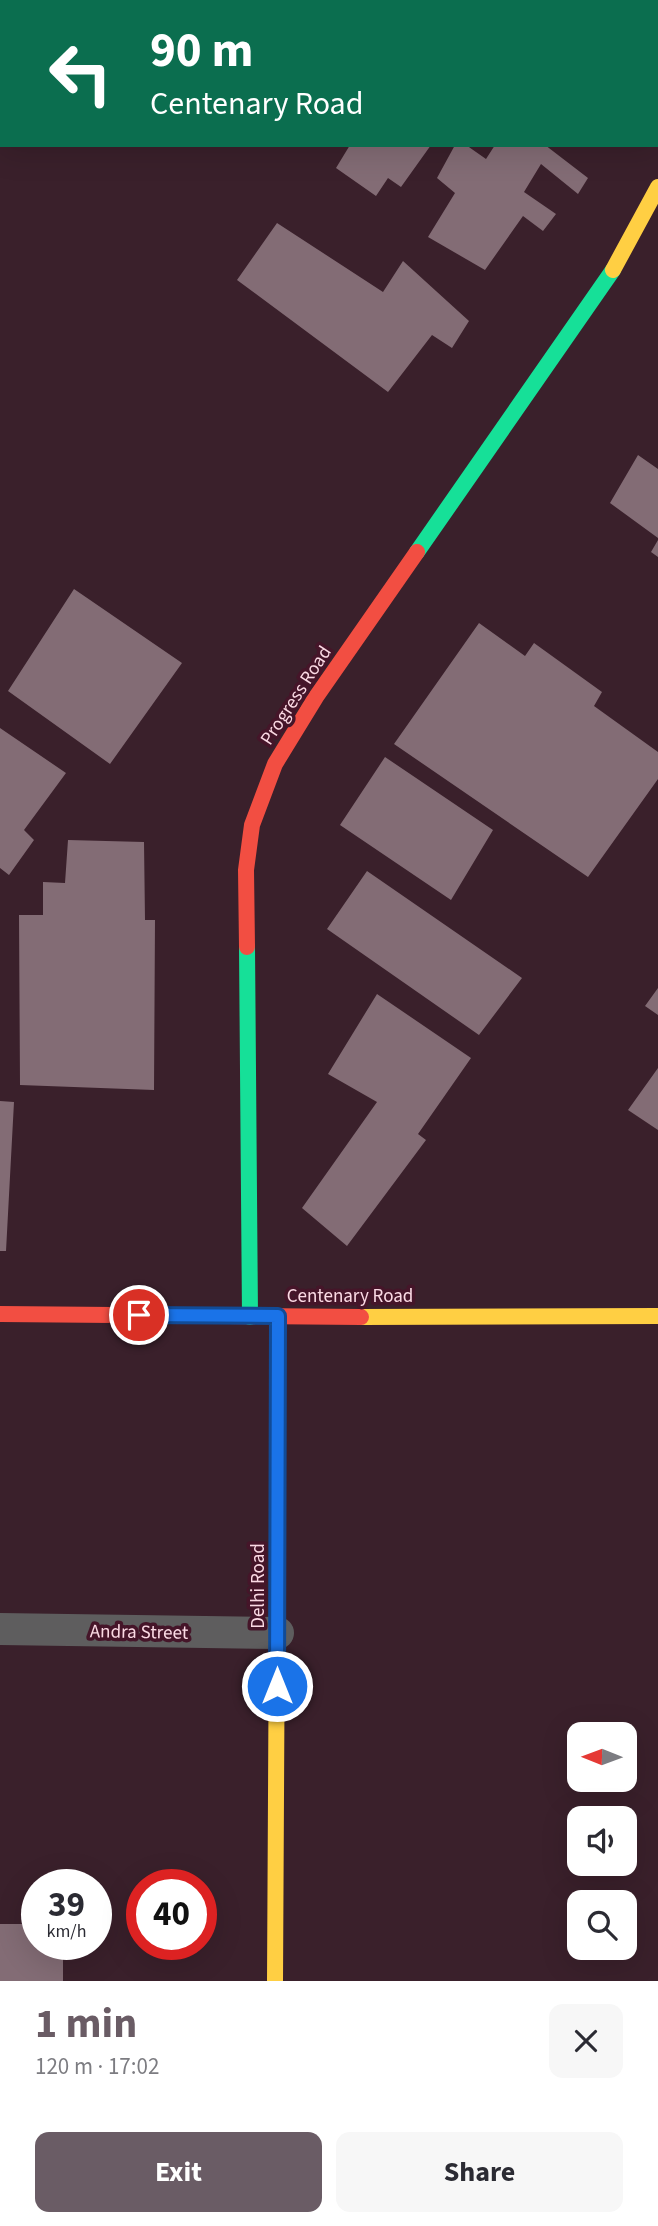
<!DOCTYPE html>
<html lang="en">
<head>
<meta charset="utf-8">
<style>
	body { margin:0; font-family:"Source Sans 3",sans-serif; background:#f7f7f7; color:#2b2b33; height:100vh; display:flex; flex-direction:column; font-size:26px; white-space:nowrap }
	* { box-sizing:border-box; margin:0 }
	p { font-size:23px; color:#7c7c81 }
	.icon { flex:none; width:38px; height:38px; fill:none; stroke:currentColor; stroke-width:2; stroke-linecap:round; stroke-linejoin:round }
	.map { position:relative; height:1981px; overflow:hidden }
	.sheet { display:flex; flex-direction:column; background:#fff; flex:1 }
	.sheet>* { flex:none }
	.top-card { position:absolute; left:0px; top:0px; width:658px; height:147px; box-shadow:0 7px 28px #0002; background:#0b6e4f; color:#fff; overflow:hidden }
	.needle { width:46px; rotate:271deg }
	.tools { position:absolute; left:567px; top:1722px; display:grid; gap:14px }
	.tools a { display:grid; place-items:center; width:70px; height:70px; border-radius:14px; background:#fff; box-shadow:0 7px 28px #0002; font-size:35px }
	.speed { position:absolute; left:21px; top:1869px; display:flex; gap:14px; font-size:35px; font-weight:700; text-align:center }
	.speed>* { display:grid; place-content:center; width:91px; height:91px; border-radius:50%; background:#fff; box-shadow:0 7px 28px #0002; line-height:1 }
	.speed small { font-size:18px; font-weight:400 }
	.speed .limit { border:10px solid #d22; background:#fff; color:#111 }
	.pin { position:absolute; display:grid; place-items:center; width:60px; height:60px; color:#fff; margin:-30px; border:4px solid #fff; border-radius:50%; box-shadow:0 2px 7px #0007 }
	.me { position:absolute; width:77px; margin:-38px; rotate:0deg; stroke-linejoin:round; filter:drop-shadow(0 0 5px #0008) }
	.turn { display:flex; align-items:center; gap:24px; height:147px; padding:0 35px; font-size:32px }
	.turn .icon { width:91px; height:91px; stroke-width:2.5 }
	.turn b { display:block; font-size:49px; line-height:60px }
	.round { display:grid; place-items:center; flex:none; width:74px; height:74px; border-radius:14px; background:#f7f7f7 }
	.overview { display:flex; align-items:center; justify-content:space-between; height:119px; padding:0 35px }
	h1 { font-size:42px; font-weight:700; line-height:52px; color:#6a5c65 }
	.cta { display:flex; gap:14px; margin-top:auto; padding:14px 35px }
	.cta a { flex:1; height:80px; border-radius:14px; background:#6a5c65; color:#fff; font-size:28px; font-weight:700; line-height:80px; text-align:center }
	.cta a+a { background:#f7f7f7; color:#2b2b33 }
	.map>svg:first-child { display:block }
	.building { fill:#836c75 }
	.lines { fill:none; stroke-linecap:round; stroke-linejoin:round }
	.street { stroke:#5e5d5e; stroke-width:32 }
	.fast { stroke:#16e098; stroke-width:16 }
	.slow { stroke:#ffcf43; stroke-width:16 }
	.jam { stroke:#f24e42; stroke-width:16 }
	.route-casing { stroke:#114b97; stroke-width:18 }
	.route { stroke:#1a73e8; stroke-width:12 }
	.labels { text-anchor:middle; stroke-width:7; stroke-linejoin:round; paint-order:stroke }
	.street-label { font-size:19px; fill:#fbdae4; stroke:#451529 }
</style>
</head>
<body>
<div class="map">
<svg width="658" height="1981" viewBox="0 0 658 1981">
	<rect width="100%" height="100%" fill="#3a202b"/>
	<path class="building" d="M350,145H431L401,187L388,178L376,196L336,168Z
		M455,145H466L486,159L495,145H545L588,178L578,194L541,164L524,192L556,214L543,231L523,216L485,270L428,237L455,193L437,178Z
		M277,223L383,292L403,261L469,321L452,348L432,335L388,392L237,280Z
		M638,455L658,469V538L610,503Z
		M658,540V557L651,552Z
		M74,589L182,663L110,764L8,691Z
		M479,623L525,656L534,643L602,692L594,706L658,752V779L588,877L394,744Z
		M0,728L66,773L24,830L34,840L9,875L0,868Z
		M385,757L493,830L451,900L340,825Z
		M68,840L144,842L145,920H155L154,1090L20,1085L19,915H43V882L65,883Z
		M367,871L522,978L479,1035L327,929Z
		M658,988V1015L645,1006Z
		M377,994L471,1058L418,1134L426,1140L347,1246L302,1208L377,1102L328,1074Z
		M658,1068V1130L628,1110Z
		M0,1101L14,1102L6,1251H0Z
		M0,1924H37V1944H63V1981H0Z"/>
	<g class="lines">
		<path class="street" d="M0,1629L278,1633"/>
		<path class="fast" d="M417,552L613,270
			M247,947L250,1317
			M278,1424V1316"/>
		<path class="slow" d="M613,270L658,187
			M361,1317L658,1316
			M275,1981L278,1424"/>
		<path class="jam" d="M247,947L246,870L252,825L275,764L316,697L417,552
			M0,1314L361,1317"/>
	</g>
	<g class="lines">
		<g class="route-casing">
			<path id="route" d="M139,1315L278,1316L277,1686"/>
		</g>
		<use href="#route" class="route"/>
	</g>
	<g class="labels">
		<g class="street-label">
			<text transform="translate(295 695) rotate(-57)" y="7">Progress Road</text>
			<text x="350" y="1302">Centenary Road</text>
			<text transform="translate(257 1586) rotate(-90)" y="7">Delhi Road</text>
			<text transform="translate(139 1631) rotate(1)" y="7">Andra Street</text>
		</g>
	</g>
</svg>
<div class="tools">
<a><svg class="needle" viewBox="-14 -14 28 28"><path d="M0-13l5 13h-10z" fill="#e53935"/><path d="M0 13l5-13h-10z" fill="#7c7c81"/></svg></a>
<a><svg class="icon" aria-label="sound" viewBox="0 0 24 24"><path d="M4 9h4l5-4v14l-5-4H4zM17 9q2 3 0 6"/></svg></a>
<a><svg class="icon" aria-label="search" viewBox="0 0 24 24"><circle cx="10" cy="10" r="6"/><path d="M15 15l6 6"/></svg></a>
</div>
<div class="speed"><div>39<small>km/h</small></div><div class="limit">40</div></div>
<div class="pin" style="left:139px;top:1315px;background:#d93025"><svg class="icon" aria-label="arrive" viewBox="0 0 24 24"><path d="M6 21V4h12l-3 4 3 4H6"/></svg></div>
<svg class="me" style="left:277px;top:1686px" viewBox="-20 -20 40 40"><circle r="17" fill="#1a73e8" stroke="#fff" stroke-width="3"/><path d="M0-11L8 9 0 5-8 9z" fill="#fff"/></svg>
<div class="top-card">
<div class="turn"><svg class="icon" aria-label="left" viewBox="0 0 24 24"><path d="M17 20v-9H6M10 6l-5 5 5 5"/></svg><div><b>90 m</b>Centenary Road</div></div>
</div>
</div>
<section class="sheet">
<div class="overview"><div><h1>1 min</h1><p>120 m · 17:02</p></div><a class="round"><svg class="icon" aria-label="close" viewBox="0 0 24 24"><path d="M6 6l12 12M18 6L6 18"/></svg></a></div>
<div class="cta"><a>Exit</a><a>Share</a></div>
</section>
</body>
</html>
